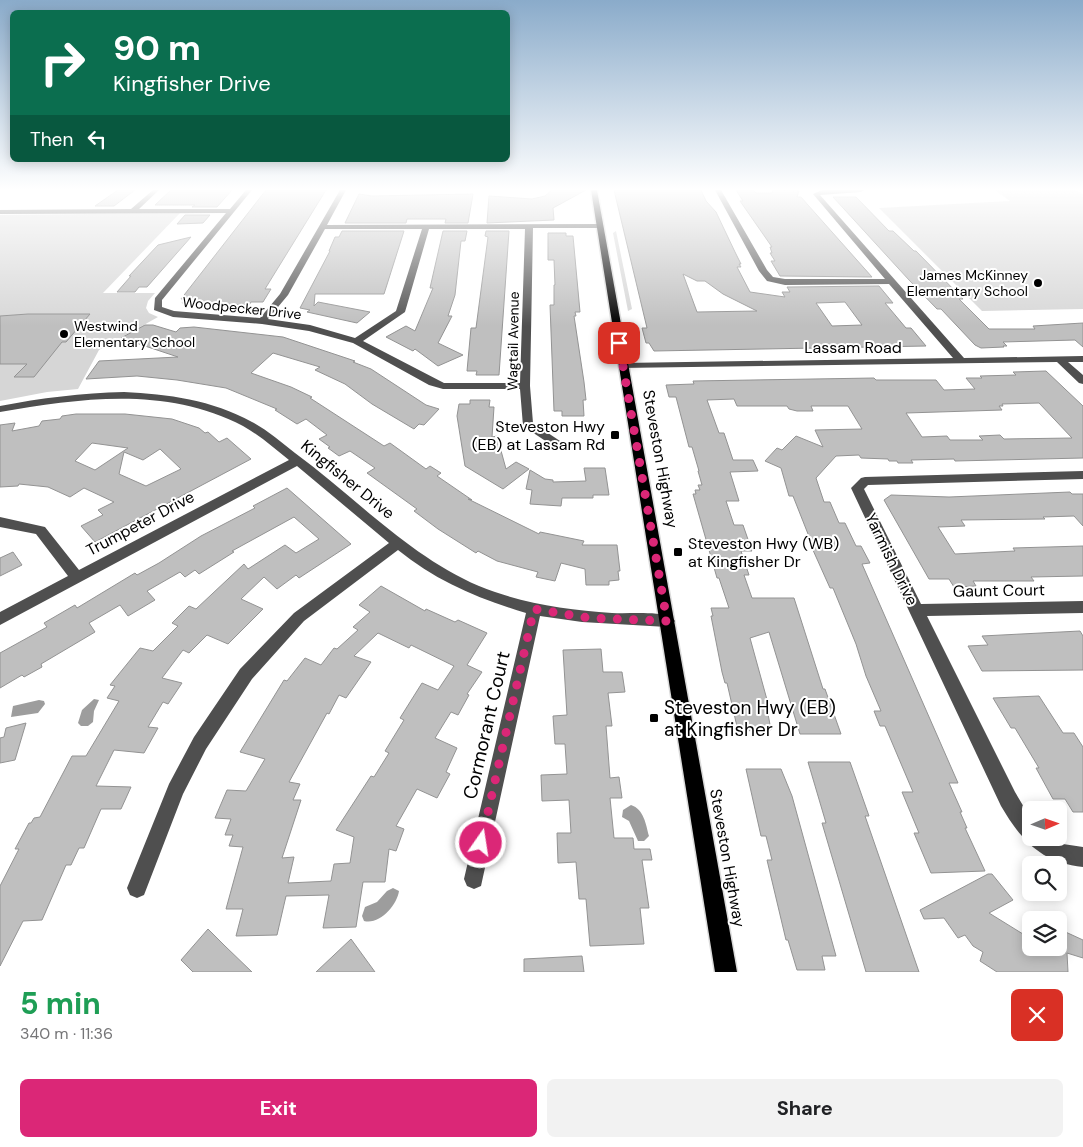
<!DOCTYPE html>
<html lang="en">
<head>
<meta charset="utf-8">
<style>
	body { margin:0; font-family:"DM Sans",sans-serif; background:#f2f2f2; color:#202124; height:100vh; display:flex; flex-direction:column; font-size:19px; white-space:nowrap }
	* { box-sizing:border-box; margin:0 }
	p { font-size:16px; color:#757577 }
	.icon { flex:none; width:28px; height:28px; fill:none; stroke:currentColor; stroke-width:2; stroke-linecap:round; stroke-linejoin:round }
	.map { position:relative; height:972px; overflow:hidden }
	.sheet { display:flex; flex-direction:column; background:#fff; flex:1 }
	.sheet>* { flex:none }
	.guide { position:absolute; left:10px; top:10px; width:500px; height:152px; border-radius:8px; box-shadow:0 2px 12px #0003; background:#0b6e4f; color:#fff; overflow:hidden }
	.needle { width:32px; rotate:88deg }
	.fabs { position:absolute; left:1022px; top:801px; display:grid; gap:10px }
	.fabs a { display:grid; place-items:center; width:45px; height:45px; border-radius:8px; background:#fff; box-shadow:0 2px 12px #0003; font-size:25px }
	.pin { position:absolute; display:grid; place-items:center; width:42px; height:42px; color:#fff; margin:-21px; border-radius:10px; box-shadow:0 2px 8px #0006 }
	.me { position:absolute; width:55px; margin:-28px; rotate:13deg; stroke-linejoin:round; filter:drop-shadow(0 0 4px #0008) }
	.turn { display:flex; align-items:center; gap:18px; height:105px; padding:0 20px; font-size:22px }
	.turn .icon { width:65px; height:65px; stroke-width:2.5 }
	.turn b { display:block; font-size:35px; line-height:42px }
	.then { display:flex; align-items:center; height:48px; padding:0 20px; background:#0003; gap:10px; font-size:19px }
	.round { display:grid; place-items:center; flex:none; width:52px; height:52px; border-radius:8px; background:#f2f2f2 }
	.head { display:flex; align-items:center; justify-content:space-between; height:85px; padding:0 20px }
	h1 { font-size:30px; font-weight:700; line-height:38px; color:#1e9e55 }
	.action { display:flex; gap:10px; margin-top:auto; padding:10px 20px }
	.action a { flex:1; height:58px; border-radius:8px; background:#db2777; color:#fff; font-size:20px; font-weight:700; line-height:58px; text-align:center }
	.action a+a { background:#f2f2f2; color:#202124 }
	.map>svg:first-child { display:block }
	.green { fill:#d6d6d6 }
	.water { fill:#9d9d9d }
	.building { fill:#bfbfbf; stroke:#939393; fill-rule:evenodd }
	.lines { fill:none; stroke-linecap:round; stroke-linejoin:round }
	.major-casing { stroke:#dbdbdb; stroke-width:3 }
	.minor { fill:#4f4f4f; fill-rule:evenodd }
	.major { fill:#000; fill-rule:evenodd }
	.route { stroke:#db2777; stroke-width:9; stroke-dasharray:0 16.2 }
	.poi-dot { fill:#000; stroke:#fff; stroke-width:2 }
	.labels { text-anchor:middle; stroke-width:4; stroke-linejoin:round; paint-order:stroke }
	.far-poi-label { font-size:14px; fill:#000; stroke:#fff; text-anchor:end }
	.far-street-label { font-size:14px; fill:#000; stroke:#fff }
	.street-label { font-size:16px; fill:#000; stroke:#fff }
	.poi-label { font-size:16px; fill:#000; stroke:#fff; text-anchor:end }
	.near-poi-label { font-size:19px; fill:#000; stroke:#fff; text-anchor:start }
	.near-street-label { font-size:19px; fill:#000; stroke:#fff }
</style>
</head>
<body>
<div class="map">
<svg width="1083" height="972" viewBox="0 0 1083 972">
	<rect width="100%" height="100%" fill="#fff"/>
	<path class="green" d="M995,190H1075L1083,194V309L982,311L879,208L1010,201Z
		M180,213L103,293H155L148,301L146,308L149,313L158,317L99,350L78,389L47,392L0,401V215Z
		M616,231L632,309L628,311L613,233Z"/>
	<path class="water" d="M94,699L99,700L94,711L93,722L88,726H81L78,723L82,710Z
		M39,700L44,701L45,704L38,713L11,717L13,706Z
		M631,805C644,809 646,825 649,836L644,841H638L629,821L622,817L623,810Z
		M393,888L399,891C397,905 380,925 364,921L362,916L365,907L377,902L387,891Z"/>
	<path class="building" d="M118,190H135L114,206H95Z
		M171,190H232L217,207H192L195,205H155Z
		M266,190H326L265,289H271L263,302H251L249,305L182,303L186,298L181,299Z
		M552,190H586L553,208L554,220L487,223L489,196L532,199L545,196Z
		M614,190H701L706,201L716,212L735,252L741,264H739L741,267H737L750,292L785,297L782,292H790L787,287L879,286L893,303H885L906,328H911L926,346L654,351L649,343H646L642,328H647ZM683,274L697,281H705L723,294L757,311L697,312ZM845,302L862,325L832,326L816,303Z
		M736,190H753L756,193H772L773,190L799,191L797,197H801L808,205L872,277L780,276L771,261H775L770,253H772L770,247H772L740,201H743Z
		M359,194L372,196L473,194L468,223H445L446,219H407L406,223H345Z
		M833,197H856L889,231H893L914,251H916L963,299H959L989,329H1035L1033,326L1083,323V347L1075,340L1003,342L1007,346H1003L1004,347L981,348L975,345L941,309H937L909,280Z
		M185,215H210L203,223L177,224Z
		M342,231H404L384,294H315L314,306L318,302L370,312L357,323L307,312L310,310L300,308L330,251H329L335,237H339Z
		M443,231H467L465,241H461L455,295L448,316H452L438,343L463,355L438,366L415,349L413,351L386,337L406,326L415,331L433,288H430Z
		M486,231H509L499,375H476L477,371H467L471,328H476L488,237L485,236Z
		M548,233H566V236H573L580,312H575L576,316H574L584,382L586,400H583L584,416H562V411H554L550,305H554V285H555L554,260H548Z
		M191,237L147,287H139L135,292H117L131,276H129L158,245Z
		M28,314H90L66,342H62L34,377H14L27,364H0V316Z
		M145,325H153L176,332L180,328L194,327L283,337L355,361L353,362L371,369L426,405L439,409L424,425L419,424L414,429L372,404L345,384L315,370L320,367L273,353L251,373L291,387L312,397L310,398L384,446L390,443L426,469L430,466L441,473L437,476L472,500L468,499L539,534L540,532L584,541L582,545H617L620,571H618L619,580L609,581V585H586L585,569L561,563L555,581L536,577L538,572L497,561L478,551L476,553L438,529L414,511L417,509L367,473L375,468L350,451L339,456L328,448L330,447L319,439L327,435L306,419L297,424L275,410L277,409L226,388L177,380L137,376L86,379L99,361L178,357L121,338Z
		M1046,371L1083,406V458L955,461L954,459L911,460L913,463H898L897,461H889L888,459L861,458L859,455L836,456L816,478L824,502H830L839,523H845L856,546H861L870,563L862,564L958,783H949L962,812H960L967,828H965L985,871L931,873L914,833H919L902,792H913L885,726H880L874,711H881L866,676L856,644L833,588H830L808,539H810L793,496H789L781,468L765,461L777,448L782,450L796,436L823,447L815,430L862,429L848,406H811L813,411H797L789,409L787,406H737L734,399L707,400L719,433H724L733,460H753L758,471L730,472L739,501H726L734,525H743L752,551H741L749,575H744L752,598H794L823,689H825L841,734H800L769,632L750,638L769,707V714H768L771,730L738,731L727,683H725L722,672L711,616H713L711,608H729L719,578H717L693,494H696L695,490H700L698,485H702L698,471H699L692,447H689L676,397H669L666,385L694,384L693,381L874,378L876,380H936L944,390L975,389L966,378H982L980,376L1016,375L1013,372ZM1039,403L1072,438L1004,439L1000,435L979,436L983,440H950L947,436L922,437L906,413L1002,410L999,406H1003L1002,404Z
		M470,400H490L489,407H494L492,437L497,436L506,469L516,462L529,469L503,489L465,466L457,416L459,404H470Z
		M76,414H125L172,419L199,428L205,433L208,432L219,442L227,438L251,459L95,542L81,526L103,515L98,510L114,502L84,488L70,497L48,487L19,484L18,486L0,487V425L15,423L12,431L39,426L42,421L60,419L62,416ZM92,443L128,448L95,470L75,461ZM160,449L181,469L146,486L119,474L124,452L143,460Z
		M584,468H605L609,495H593V498H562L561,506L530,504L532,490L526,489L530,470L545,479L553,480V482L586,481Z
		M287,488L351,544L299,578L296,575L277,589L264,577L241,599L263,609L228,644L207,635L189,653L183,650L162,678L182,683L168,704L163,702L148,727L158,728L144,753L114,750L96,786L131,787L121,809H101L84,848H79L71,865H66L42,920L23,921L0,966V886L19,849H15L29,823H31L34,818L40,817L72,756H86L119,701L107,698L115,686L110,685L140,648L153,651L178,626L172,623L189,606L196,609L244,564L248,569L285,545L296,553L319,539L294,517L232,551L234,552L199,574L195,570L185,577L180,572L147,591L155,600L128,616L120,605L89,623L95,632L41,664L42,667L24,677L22,675L0,688V653L47,627L44,623L75,605L77,608L135,573L137,575L159,563L201,536L255,508L253,506Z
		M1070,492L1072,494H1083V526L1074,516L1043,517L1045,519L961,520L965,526L938,527L955,554L1015,551L1013,548L1083,546V576L1031,577L1034,581H973L976,586L954,587L949,579H929L884,500L891,495L949,497Z
		M13,552L22,565L0,576V558Z
		M381,586L425,611L426,609L455,622L458,620L487,633L467,665L482,672L467,694L469,695L458,715L451,712L435,738L457,748L446,772L450,774L437,798L417,789L396,826L404,829L396,851L389,849L385,882H363L356,927L323,928L329,895L286,896L277,935L236,936L243,909H226L243,847L229,846L233,835H225L231,819L215,818L227,790L246,791L265,759L240,752L284,680L287,681L305,658L321,665L334,648L337,649L358,630L353,627L370,612L359,605ZM378,633L409,648L411,645L454,666L438,690L422,683L400,718L404,720L385,751L389,753L374,777L371,776L336,830L354,837L350,863L334,864L331,881L288,883L294,857L282,858L301,800H293L300,784L289,782L327,713L329,714L339,695L346,698L371,662L354,656Z
		M1080,631L1083,636V670L982,671L968,646L988,645L982,636Z
		M601,649L603,672H622L625,692L608,693L612,726H606L610,778L619,777L622,798H610L614,838H633L634,849H650L652,860H642L649,908H640L644,944L590,946L586,899H579L576,862L558,863L557,833H571L569,800L542,801L541,775L567,774L565,744H555L553,716L567,715L563,650Z
		M1039,696L1063,733H1074L1083,747V812H1073L1065,799H1053L1036,768H1039L1015,728H1011L993,698Z
		M26,723L15,760L0,763V738L4,737L6,728Z
		M808,762H850L869,816H865L919,972H866L822,823H826Z
		M746,769H781L792,796L836,956H822L825,970H797L788,940H786L767,860H772L766,836H761Z
		M988,874H992L1013,900L989,913L1031,939V948H1059V929L1083,940V958L1067,953L1068,972H997L980,961L983,952L973,946L965,935L958,938L944,918L924,919L920,910Z
		M208,929L225,946L252,972H193L181,960Z
		M351,939L375,972H316Z
		M582,956L584,972H524V959Z"/>
	<g class="lines">
		<g class="major-casing">
			<path id="major" d="M591,190H597L737,972H715Z"/>
		</g>
		<path class="minor" d="M153,190H159L139,209H230L246,190H252L162,300V307L174,311L260,318L280,294L340,190H346L327,225L603,224V228H533L530,386L533,423L560,441L558,444H550L523,426L520,389H443L429,385L353,343L309,331L262,324L173,317L154,310L155,298L226,213L0,214V210L131,209ZM325,229H422L396,311L355,338L310,325L268,319L288,295ZM429,229H525L520,383H444L363,341L405,312Z
			M715,190H721L767,270L773,277L785,279H885L813,194L822,190H864L861,192L820,195L964,358L1083,356V362H1068L1083,375V384L1079,383L1057,362L619,368V364L623,363L953,358L889,284L785,285L767,281L759,271Z
			M124,392C168,394 212,400 252,422C267,430 281,442 295,453C355,497 409,556 479,586C520,603 567,610 612,613C631,614 655,611 672,617L675,621L672,625L667,627L582,622L540,616L481,886L474,889L467,886L464,879L526,613C479,599 436,581 398,550L304,621L252,679L206,749L183,794L144,895L137,898L130,895L127,888L169,784L194,737L240,669L294,613L389,543L297,466L0,625V612L68,576L36,534L0,527V517L45,527L79,570L289,460C274,448 259,435 243,426C167,386 81,398 0,412V406C41,398 82,393 124,392Z
			M1083,471V479L868,485L864,489L921,604L1083,601V613L927,616L1015,792L1031,819V838H1051L1063,844L1083,847V867C1041,863 1021,840 1001,806L851,488L861,478L865,477Z"/>
		<use href="#major" class="major"/>
	</g>
	<linearGradient id="sky" x2="0" y2="1"><stop stop-color="#8aabca"/><stop offset="0.58" stop-color="#fff"/><stop offset="1" stop-color="#fff" stop-opacity="0"/></linearGradient>
	<rect width="1083" height="326" fill="url(#sky)"/>
	<g class="lines">
		<path class="route" d="M481,843L534,609L589,618L667,621L619,343"/>
	</g>
	<g class="poi-dot">
		<circle cx="1038" cy="283" r="5"/>
		<circle cx="64" cy="334" r="5"/>
		<rect x="610" y="430" width="10" height="10" rx="2.5"/>
		<rect x="673" y="547" width="10" height="10" rx="2.5"/>
		<rect x="649" y="713" width="10" height="10" rx="2.5"/>
	</g>
	<g class="labels">
		<g class="far-poi-label">
			<text x="1028" y="280">James McKinney<tspan x="1028" dy="16">Elementary School</tspan></text>
			<text x="74" y="331" text-anchor="start">Westwind<tspan x="74" dy="16">Elementary School</tspan></text>
		</g>
		<g class="far-street-label">
			<text transform="translate(242 308) rotate(6)" y="5">Woodpecker Drive</text>
			<text transform="translate(513 341) rotate(-89)" y="5">Wagtail Avenue</text>
		</g>
		<g class="street-label">
			<text x="853" y="353">Lassam Road</text>
			<text transform="translate(661 459) rotate(80)" y="6">Steveston Highway</text>
			<text transform="translate(348 479) rotate(39)" y="6">Kingfisher Drive</text>
			<text transform="translate(140 523) rotate(-28)" y="6">Trumpeter Drive</text>
			<text transform="translate(892 559) rotate(64)" y="6">Yarmish Drive</text>
			<text transform="translate(999 590) rotate(-1)" y="6">Gaunt Court</text>
			<text transform="translate(728 858) rotate(80)" y="6">Steveston Highway</text>
		</g>
		<g class="poi-label">
			<text x="605" y="432">Steveston Hwy<tspan x="605" dy="18">(EB) at Lassam Rd</tspan></text>
			<text x="688" y="549" text-anchor="start">Steveston Hwy (WB)<tspan x="688" dy="18">at Kingfisher Dr</tspan></text>
		</g>
		<g class="near-poi-label">
			<text x="664" y="714">Steveston Hwy (EB)<tspan x="664" dy="22">at Kingfisher Dr</tspan></text>
		</g>
		<g class="near-street-label">
			<text transform="translate(486 725) rotate(-77)" y="7">Cormorant Court</text>
		</g>
	</g>
</svg>
<div class="fabs">
<a><svg class="needle" viewBox="-14 -14 28 28"><path d="M0-13l5 13h-10z" fill="#e53935"/><path d="M0 13l5-13h-10z" fill="#757577"/></svg></a>
<a><svg class="icon" aria-label="search" viewBox="0 0 24 24"><circle cx="10" cy="10" r="6"/><path d="M15 15l6 6"/></svg></a>
<a><svg class="icon" aria-label="layers" viewBox="0 0 24 24"><path d="M12 4l9 5-9 5-9-5zM3 14l9 5 9-5"/></svg></a>
</div>
<div class="pin" style="left:619px;top:343px;background:#d93025"><svg class="icon" aria-label="arrive" viewBox="0 0 24 24"><path d="M6 21V4h12l-3 4 3 4H6"/></svg></div>
<svg class="me" style="left:481px;top:843px" viewBox="-20 -20 40 40"><circle r="17" fill="#db2777" stroke="#fff" stroke-width="3"/><path d="M0-11L8 9 0 5-8 9z" fill="#fff"/></svg>
<div class="guide">
<div class="turn"><svg class="icon" aria-label="right" viewBox="0 0 24 24"><path d="M7 20v-9h11M14 6l5 5-5 5"/></svg><div><b>90 m</b>Kingfisher Drive</div></div>
<div class="then">Then<svg class="icon" aria-label="left" viewBox="0 0 24 24"><path d="M17 20v-9H6M10 6l-5 5 5 5"/></svg></div>
</div>
</div>
<section class="sheet">
<div class="head"><div><h1>5 min</h1><p>340 m · 11:36</p></div><a class="round" style="background:#d93025;color:#fff"><svg class="icon" aria-label="close" viewBox="0 0 24 24"><path d="M6 6l12 12M18 6L6 18"/></svg></a></div>
<div class="action"><a>Exit</a><a>Share</a></div>
</section>
</body>
</html>
